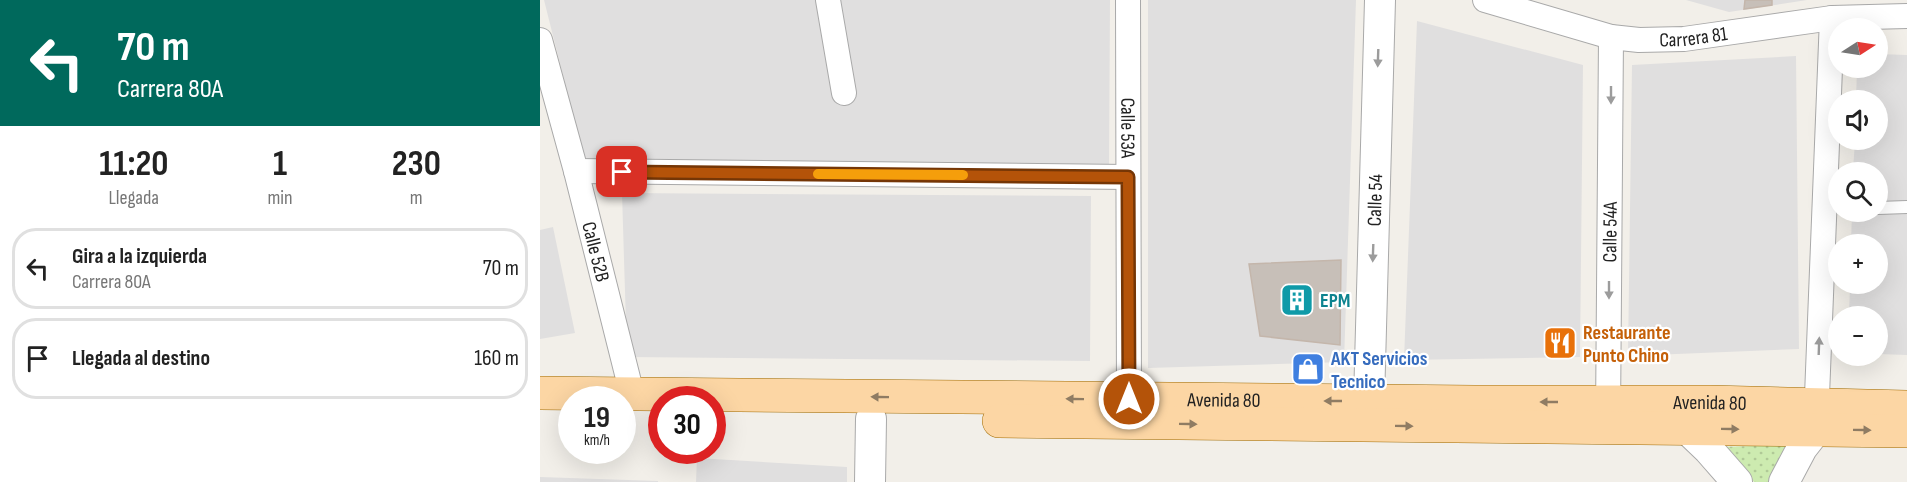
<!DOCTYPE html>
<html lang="es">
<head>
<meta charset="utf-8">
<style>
	body { margin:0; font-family:"Sofia Sans Condensed",sans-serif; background:#f6f6f6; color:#222; height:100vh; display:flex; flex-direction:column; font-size:22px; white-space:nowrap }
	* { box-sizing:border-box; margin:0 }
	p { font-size:20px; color:#767676 }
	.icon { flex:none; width:33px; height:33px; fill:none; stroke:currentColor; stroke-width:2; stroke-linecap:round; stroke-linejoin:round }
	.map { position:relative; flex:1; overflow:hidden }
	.side { display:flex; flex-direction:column; background:#fff; width:540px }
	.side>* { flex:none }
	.top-card { background:#00695c; color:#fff; overflow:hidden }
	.needle { width:39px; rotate:78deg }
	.controls { position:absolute; left:1288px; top:18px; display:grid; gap:12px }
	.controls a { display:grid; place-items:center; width:60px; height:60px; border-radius:50%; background:#fff; box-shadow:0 6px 24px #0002; font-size:30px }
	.speed { position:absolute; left:18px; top:386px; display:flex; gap:12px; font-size:30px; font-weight:700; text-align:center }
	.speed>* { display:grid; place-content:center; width:78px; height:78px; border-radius:50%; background:#fff; box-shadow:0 6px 24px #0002; line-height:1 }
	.speed small { font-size:15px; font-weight:400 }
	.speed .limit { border:9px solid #d22; background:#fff; color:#111 }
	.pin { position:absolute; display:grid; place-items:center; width:51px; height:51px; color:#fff; margin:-26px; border-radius:12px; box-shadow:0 3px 9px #0006 }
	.me { position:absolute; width:66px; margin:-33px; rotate:0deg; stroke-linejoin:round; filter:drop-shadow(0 0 4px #0008) }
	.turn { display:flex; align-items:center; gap:21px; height:126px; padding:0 18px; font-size:27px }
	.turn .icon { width:78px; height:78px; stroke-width:2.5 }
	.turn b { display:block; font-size:42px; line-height:51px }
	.eta { display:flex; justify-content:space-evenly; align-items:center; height:102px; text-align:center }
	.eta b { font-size:36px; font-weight:700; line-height:42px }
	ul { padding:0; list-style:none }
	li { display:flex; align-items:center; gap:18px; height:81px; margin:0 12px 9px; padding:0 6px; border:3px solid #e0e0e0; border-radius:24px }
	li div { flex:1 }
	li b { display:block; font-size:22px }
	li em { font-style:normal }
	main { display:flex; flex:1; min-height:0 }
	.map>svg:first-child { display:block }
	.residential { fill:#e0dfdf }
	.grass { fill:url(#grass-dots) }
	.building { fill:#c7bfb8; stroke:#c4b6ab; stroke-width:1.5 }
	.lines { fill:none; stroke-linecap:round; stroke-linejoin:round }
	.service-casing { stroke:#a9a9a9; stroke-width:14 }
	.minor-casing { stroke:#a9a9a9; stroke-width:26 }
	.tertiary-casing { stroke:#a9a9a9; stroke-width:32 }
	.primary-casing { stroke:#a06b00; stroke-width:34 }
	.service { stroke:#fff; stroke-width:12 }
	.minor { stroke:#fff; stroke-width:24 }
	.tertiary { stroke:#fff; stroke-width:30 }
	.primary { stroke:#fcd6a4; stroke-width:33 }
	.oneway { fill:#9c9c9c }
	.oneway2 { fill:#8f7c63 }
	.route-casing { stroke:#753606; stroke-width:15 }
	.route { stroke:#b45309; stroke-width:10 }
	.slow { stroke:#f59e0b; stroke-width:10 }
	.labels { text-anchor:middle; stroke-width:4.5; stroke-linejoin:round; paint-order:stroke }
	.street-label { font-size:20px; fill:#222; stroke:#fff }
	.culture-label { font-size:20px; font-weight:bold; fill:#0d838f; stroke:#fff; text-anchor:start }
	.food-label { font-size:20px; font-weight:bold; fill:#c56008; stroke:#fff; text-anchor:start }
	.shop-label { font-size:20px; font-weight:bold; fill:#366cbe; stroke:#fff; text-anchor:start }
</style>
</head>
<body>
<main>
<section class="side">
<div class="top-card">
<div class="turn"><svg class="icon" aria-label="left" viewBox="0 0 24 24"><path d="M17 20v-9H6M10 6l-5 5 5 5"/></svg><div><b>70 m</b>Carrera 80A</div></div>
</div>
<div class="eta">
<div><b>11:20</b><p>Llegada</p></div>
<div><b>1</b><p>min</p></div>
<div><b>230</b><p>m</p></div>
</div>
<ul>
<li><svg class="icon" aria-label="left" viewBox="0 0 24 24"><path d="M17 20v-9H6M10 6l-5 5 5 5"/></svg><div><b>Gira a la izquierda</b><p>Carrera 80A</p></div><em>70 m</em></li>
<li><svg class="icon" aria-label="arrive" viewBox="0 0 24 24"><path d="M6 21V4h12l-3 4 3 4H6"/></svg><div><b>Llegada al destino</b></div><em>160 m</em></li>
</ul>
</section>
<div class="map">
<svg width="1367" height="482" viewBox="0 0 1367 482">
	<defs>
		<pattern id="grass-dots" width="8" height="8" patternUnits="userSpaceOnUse" patternTransform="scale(1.5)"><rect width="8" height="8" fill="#cdebb0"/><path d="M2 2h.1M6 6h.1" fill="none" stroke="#b0c997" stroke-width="1.8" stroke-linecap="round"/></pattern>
	</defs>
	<rect width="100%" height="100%" fill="#f2efe9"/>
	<path class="residential" d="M4,0H570L569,165L44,159Z
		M608,0H816L804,362L608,368Z
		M1146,0H1267L1189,12Z
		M877,21L1043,65L1040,357L864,360Z
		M1338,54L1367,55V355L1338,354V316H1309L1310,284H1338V244H1311L1312,212H1338V172H1313L1315,140H1338V100H1316L1317,68H1338Z
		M1256,56L1259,349L1088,356L1092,65Z
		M82,193L551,196L550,361L87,357Z
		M13,227L35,333L0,339V230Z
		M157,458L307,467V482H156Z
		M0,477L118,481V482H0Z"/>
	<path class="grass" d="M1253,445L1232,482H1214L1196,459L1178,447Z"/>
	<path class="building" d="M1205,0H1232V5L1204,9Z
		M801,260L800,345L720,336L709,264Z"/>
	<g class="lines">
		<g class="service-casing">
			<path id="service" d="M1338,208L1367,207"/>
		</g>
		<g class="minor-casing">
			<g id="minor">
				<path d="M288,0L304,93"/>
				<path id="s1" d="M588,0L589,400"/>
				<path id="s2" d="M945,0L1071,37L1099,40L1144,39L1292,18L1367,16"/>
				<path id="s3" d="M0,40L36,171L92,394"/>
				<path d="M36,171L588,177"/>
				<path id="s4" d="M1068,418L1071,37"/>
				<path d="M1276,421L1292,18"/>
			</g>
		</g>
		<g class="tertiary-casing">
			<g id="tertiary">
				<path id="s5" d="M829,401L840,0"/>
				<path d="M1146,428L1169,450L1197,482"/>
				<path d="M330,482L331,419"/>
				<path d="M1244,482L1262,448L1276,430"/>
			</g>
		</g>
		<g class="primary-casing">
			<g id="primary">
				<path id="s6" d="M0,393L935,402H1170L1367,407"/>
				<path d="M459,421L1367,431"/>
			</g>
		</g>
		<use href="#service" class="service"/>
		<use href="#minor" class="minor"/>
		<use href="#tertiary" class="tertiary"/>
		<use href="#primary" class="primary"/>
	</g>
	<defs><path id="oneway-solid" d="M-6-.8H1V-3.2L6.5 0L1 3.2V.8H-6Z" transform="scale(1.5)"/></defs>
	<g class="oneway">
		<use href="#oneway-solid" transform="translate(838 58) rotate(92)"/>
		<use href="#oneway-solid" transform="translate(1071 95) rotate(90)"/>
		<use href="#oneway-solid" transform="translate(833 253) rotate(92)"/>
		<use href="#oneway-solid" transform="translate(1069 290) rotate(90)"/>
		<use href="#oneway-solid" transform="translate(1279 346) rotate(-88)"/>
	</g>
	<g class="oneway2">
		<use href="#oneway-solid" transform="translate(340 397) rotate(-179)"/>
		<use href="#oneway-solid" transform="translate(535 399) rotate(-179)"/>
		<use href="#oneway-solid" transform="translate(793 401) rotate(-180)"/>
		<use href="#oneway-solid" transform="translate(1009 402) rotate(180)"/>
		<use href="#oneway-solid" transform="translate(648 424) rotate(1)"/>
		<use href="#oneway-solid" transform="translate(864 426) rotate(1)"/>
		<use href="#oneway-solid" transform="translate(1190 429) rotate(1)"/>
		<use href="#oneway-solid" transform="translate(1322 430) rotate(1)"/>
	</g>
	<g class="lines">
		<g class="route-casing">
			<path id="route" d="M82,172L588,177L589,399"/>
		</g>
		<use href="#route" class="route"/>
		<path class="slow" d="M278,174L423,175"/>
	</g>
	<defs>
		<g id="building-square" transform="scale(1.725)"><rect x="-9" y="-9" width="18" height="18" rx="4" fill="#0f9aa8" stroke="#fff"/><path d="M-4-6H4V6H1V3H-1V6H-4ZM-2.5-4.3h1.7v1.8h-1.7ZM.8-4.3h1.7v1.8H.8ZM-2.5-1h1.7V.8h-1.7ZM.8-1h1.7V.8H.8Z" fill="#fff"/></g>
		<g id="restaurant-square" transform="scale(1.725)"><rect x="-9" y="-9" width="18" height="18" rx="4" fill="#e8710a" stroke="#fff"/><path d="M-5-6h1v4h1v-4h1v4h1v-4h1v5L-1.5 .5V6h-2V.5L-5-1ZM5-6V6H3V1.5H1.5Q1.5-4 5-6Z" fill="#fff"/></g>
		<g id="shop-square" transform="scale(1.725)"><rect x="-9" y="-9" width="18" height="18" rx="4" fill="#3f7fe0" stroke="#fff"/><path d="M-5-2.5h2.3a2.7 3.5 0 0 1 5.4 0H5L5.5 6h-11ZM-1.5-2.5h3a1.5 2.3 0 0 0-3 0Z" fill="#fff"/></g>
	</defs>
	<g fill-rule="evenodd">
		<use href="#building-square" x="757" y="300"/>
		<use href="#restaurant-square" x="1020" y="343"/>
		<use href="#shop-square" x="768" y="369"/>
	</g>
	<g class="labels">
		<g class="street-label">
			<text dy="7" stroke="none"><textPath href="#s2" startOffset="214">Carrera 81</textPath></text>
			<text dy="7" stroke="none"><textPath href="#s1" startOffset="128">Calle 53A</textPath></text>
			<text dy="7" stroke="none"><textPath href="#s5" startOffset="201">Calle 54</textPath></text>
			<text dy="7" stroke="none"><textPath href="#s4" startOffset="186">Calle 54A</textPath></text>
			<text dy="7" stroke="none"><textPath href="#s3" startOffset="219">Calle 52B</textPath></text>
			<text dy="7" stroke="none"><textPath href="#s6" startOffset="684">Avenida 80</textPath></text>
			<text dy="7" stroke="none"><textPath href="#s6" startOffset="1170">Avenida 80</textPath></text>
		</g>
		<g class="culture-label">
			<text x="780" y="307">EPM</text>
		</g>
		<g class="food-label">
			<text x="1043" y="339">Restaurante<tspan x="1043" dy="23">Punto Chino</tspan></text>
		</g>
		<g class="shop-label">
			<text x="791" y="365">AKT Servicios<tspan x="791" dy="23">Tecnico</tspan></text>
		</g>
	</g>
</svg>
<div class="controls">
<a><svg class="needle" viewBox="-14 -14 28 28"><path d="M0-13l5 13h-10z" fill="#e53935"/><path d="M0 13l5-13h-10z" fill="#767676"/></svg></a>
<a><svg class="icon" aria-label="sound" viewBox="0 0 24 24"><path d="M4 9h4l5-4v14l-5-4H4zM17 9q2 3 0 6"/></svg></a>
<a><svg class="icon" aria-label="search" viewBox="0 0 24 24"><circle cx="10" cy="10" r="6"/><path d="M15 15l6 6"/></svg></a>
<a>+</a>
<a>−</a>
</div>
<div class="speed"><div>19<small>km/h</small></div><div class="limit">30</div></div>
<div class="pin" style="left:82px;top:172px;background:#d93025"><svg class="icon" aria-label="arrive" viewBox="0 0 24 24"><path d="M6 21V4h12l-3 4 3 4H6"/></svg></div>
<svg class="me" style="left:589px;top:399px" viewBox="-20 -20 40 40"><circle r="17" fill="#b45309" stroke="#fff" stroke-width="3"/><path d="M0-11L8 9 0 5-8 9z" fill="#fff"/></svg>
</div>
</main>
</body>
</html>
